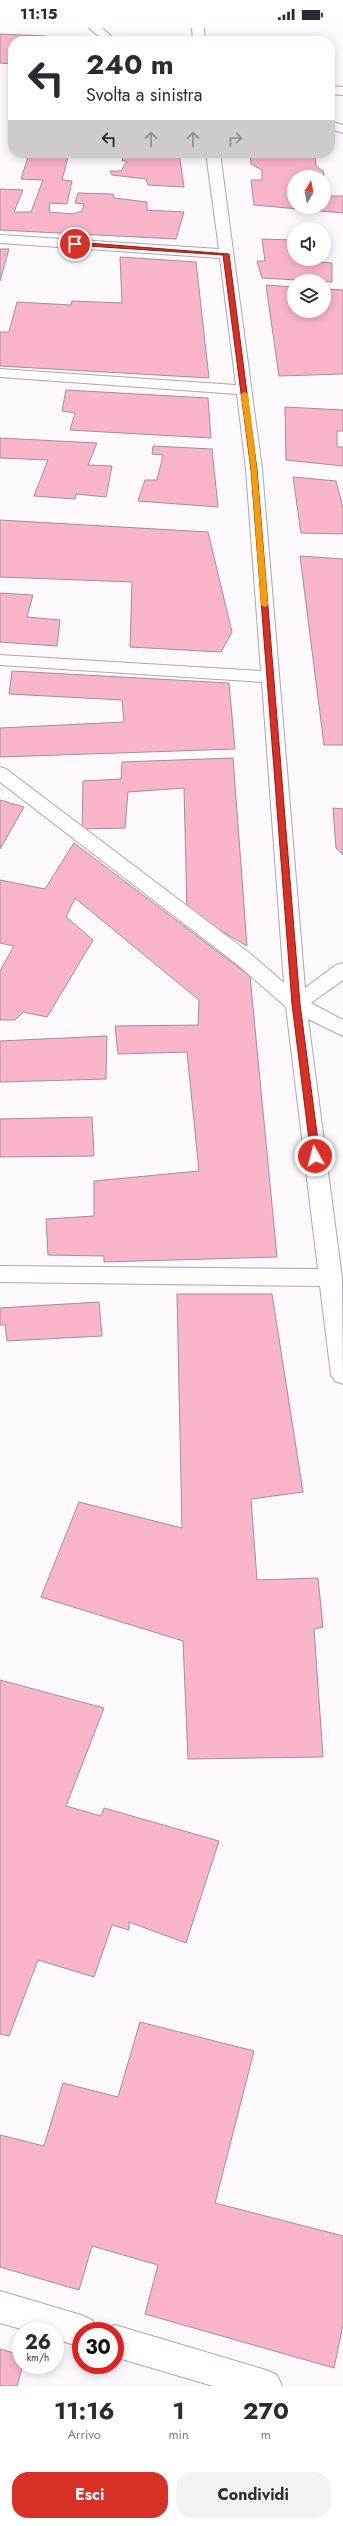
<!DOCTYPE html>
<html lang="it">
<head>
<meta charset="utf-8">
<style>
	body { margin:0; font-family:Jost,sans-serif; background:#f2f2f3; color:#2b2b33; height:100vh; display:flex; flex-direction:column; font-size:15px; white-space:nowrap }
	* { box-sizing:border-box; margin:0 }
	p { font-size:13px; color:#7c7c81 }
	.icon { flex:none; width:22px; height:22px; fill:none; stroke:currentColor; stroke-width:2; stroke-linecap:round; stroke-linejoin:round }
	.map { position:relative; height:2358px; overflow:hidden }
	.details { display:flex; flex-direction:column; background:#fff; flex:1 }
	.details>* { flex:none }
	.banner { position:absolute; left:8px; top:8px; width:327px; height:122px; border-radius:16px; box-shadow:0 2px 10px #0003; background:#fff; color:#2b2b33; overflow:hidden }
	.needle { width:26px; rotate:10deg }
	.fabs { position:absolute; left:287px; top:142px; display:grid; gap:8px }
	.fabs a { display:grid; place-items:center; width:44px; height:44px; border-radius:50%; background:#fff; box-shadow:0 2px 10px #0003; font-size:20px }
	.speed { position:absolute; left:12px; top:2294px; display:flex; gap:8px; font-size:20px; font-weight:700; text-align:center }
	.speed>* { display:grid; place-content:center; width:52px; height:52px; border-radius:50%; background:#fff; box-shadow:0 2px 10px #0003; line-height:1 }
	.speed small { font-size:10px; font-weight:400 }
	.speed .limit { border:6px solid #d22; background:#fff; color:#111 }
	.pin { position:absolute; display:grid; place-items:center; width:34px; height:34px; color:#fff; margin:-17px; border:2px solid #fff; border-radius:50%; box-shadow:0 1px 4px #0007 }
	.me { position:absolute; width:44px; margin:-22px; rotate:353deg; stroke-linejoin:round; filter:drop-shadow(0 0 3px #0008) }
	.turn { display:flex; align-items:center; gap:14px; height:84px; padding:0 12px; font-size:18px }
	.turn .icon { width:52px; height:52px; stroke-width:2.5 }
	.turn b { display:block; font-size:28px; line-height:34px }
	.lanes { display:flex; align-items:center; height:38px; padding:0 12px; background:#0003; justify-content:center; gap:20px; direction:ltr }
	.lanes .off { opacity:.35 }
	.eta { display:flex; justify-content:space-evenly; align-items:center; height:68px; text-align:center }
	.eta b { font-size:24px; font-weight:700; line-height:28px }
	.cta { display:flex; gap:8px; margin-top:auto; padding:8px 12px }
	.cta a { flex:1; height:46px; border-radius:16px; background:#d93025; color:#fff; font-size:16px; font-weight:700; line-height:46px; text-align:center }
	.cta a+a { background:#f2f2f3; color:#2b2b33 }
	.status { display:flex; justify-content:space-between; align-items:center; height:28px; padding:0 20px; background:#fff; direction:ltr }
	.status svg { height:11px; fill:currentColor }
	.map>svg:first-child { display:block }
	.building { fill:#fab5c9; stroke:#9f9094; fill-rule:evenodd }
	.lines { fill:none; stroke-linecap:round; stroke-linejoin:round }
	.street-casing { stroke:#aea5b1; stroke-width:2 }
	.street { fill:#fff; fill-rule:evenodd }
	.route { fill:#d93025; stroke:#8d1f18 }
	.slow { fill:#f59e0b }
</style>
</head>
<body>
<div class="status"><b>11:15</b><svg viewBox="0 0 49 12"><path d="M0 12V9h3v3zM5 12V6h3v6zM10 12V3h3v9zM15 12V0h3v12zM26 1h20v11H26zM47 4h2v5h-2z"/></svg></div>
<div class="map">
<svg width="343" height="2358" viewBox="0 0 343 2358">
	<rect width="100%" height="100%" fill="#fdf9fe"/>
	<path class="building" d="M0,6L46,8L45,13H13V36L0,35Z
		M178,11V13H146Z
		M46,125H69L62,152L72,153L67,176L50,175L49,184L73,186L82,183L84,176L75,175L78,165L113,166L114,170L147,174V182L184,184L176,211L0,202V161L23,162L14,184H31L43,152L21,151L29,126L45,127Z
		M124,125H179L184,159L148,157L146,151L112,147L110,143H121L127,133H122Z
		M250,125H315L316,138L323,143L327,168H343V185L254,177L251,152H262V142L251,136ZM294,149H324V179H294Z
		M262,211L294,212V231H318V234L332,235V254L262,250L257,233H265Z
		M0,221H9L0,253Z
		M120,229L196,234L209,350L0,338V304H9L17,274L71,277L72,273L122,275Z
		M266,257L294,259V283H324V261L343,262V346L279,348Z
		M66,362L208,370L211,410L70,402L75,385L62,383Z
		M285,379L343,382V403H337V419H343V438L286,432Z
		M0,410L97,415L88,437L112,438L106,469L76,466L75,471L34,468L48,432L0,430Z
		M153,418L212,421L218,479L138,473L145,452H157L163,427L152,426Z
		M293,449L336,453L343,480V506L301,505Z
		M0,492L208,504L232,604L221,624L130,619L132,554L0,549Z
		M300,528L343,531V717H324Z
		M0,565L33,567L27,589L60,592L57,618L0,614Z
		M12,643L229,655L235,721L0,729V700L124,694L122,672L9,666Z
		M233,730L247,918L187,883L184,760L128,764L125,800L82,801L83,753L121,751L122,734Z
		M0,772L24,779L0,821Z
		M333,780L343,781V827L336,820Z
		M74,815L250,948L277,1229L104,1234V1228L48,1227L46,1191L94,1188V1153L199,1143L187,1024L118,1026L115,998L198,997L199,972L75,870L66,889L93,912L47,989L23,984L15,992H0V943L14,918L0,915V852L45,861Z
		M107,1008L106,1051L0,1054V1013Z
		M92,1089L94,1128L0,1129V1091Z
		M177,1266H272L303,1464L251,1471L257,1552L318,1550L323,1599L314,1601L323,1729L188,1731L183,1613L41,1569L79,1474L182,1500Z
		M99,1274L102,1308L7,1313L5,1297H0V1280Z
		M0,1652L104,1680L66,1778L101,1788L104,1780L219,1813L186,1915L129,1894V1902L112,1897L94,1949L38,1932L9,2008L0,2006Z
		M140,1994L254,2023L215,2175L343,2208V2297L334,2340L145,2286L158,2237L92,2218L79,2262L0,2239V2107L44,2118L63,2055L118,2069Z
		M0,2321L21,2327V2337H23L17,2358H0Z"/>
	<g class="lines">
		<g class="street-casing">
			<path id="street" d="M89,0H102L117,13H104Z
				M192,0H204L205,13H193Z
				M330,58L343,59V67L330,66Z
				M330,93L343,97V105L330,101Z
				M206,125H220L262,441L305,960L336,937L343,935V952L311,975L343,992V1008L308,991L342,1250L343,1356L335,1353L331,1347L320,1258L0,1254V1238L318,1241L286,979L238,937L0,754V739L6,741L252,927L284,955L262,654L0,637V627L261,643L246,441L237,366L0,349V341L236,357L220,230L0,215V207L219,221Z
				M0,2263L81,2287L92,2292L97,2303H81V2319L55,2311V2303H28L0,2295Z
				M115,2297L266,2342L277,2347L282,2358H213L115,2329V2303H103Z"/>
		</g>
		<use href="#street" class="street"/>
	</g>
	<path class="route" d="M75,214L229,226L257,442L300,976L320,1128L315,1131L311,1128L292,976L251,442L223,227L73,217Z"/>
	<path class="slow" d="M244,364L248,366L257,442L268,577L265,579L261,577L251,442L241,366Z"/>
</svg>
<div class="fabs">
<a><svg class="needle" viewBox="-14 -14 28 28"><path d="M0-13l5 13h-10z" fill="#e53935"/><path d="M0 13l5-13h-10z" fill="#7c7c81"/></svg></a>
<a><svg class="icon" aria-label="sound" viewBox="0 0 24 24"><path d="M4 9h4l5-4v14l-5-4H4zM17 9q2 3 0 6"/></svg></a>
<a><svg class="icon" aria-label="layers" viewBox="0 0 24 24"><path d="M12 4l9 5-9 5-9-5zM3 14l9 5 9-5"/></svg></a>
</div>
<div class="speed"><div>26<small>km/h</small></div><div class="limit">30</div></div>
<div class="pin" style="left:75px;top:216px;background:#d93025"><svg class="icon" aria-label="arrive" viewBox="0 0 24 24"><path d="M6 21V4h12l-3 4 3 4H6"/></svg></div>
<svg class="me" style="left:315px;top:1128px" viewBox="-20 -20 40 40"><circle r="17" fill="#d93025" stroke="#fff" stroke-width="3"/><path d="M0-11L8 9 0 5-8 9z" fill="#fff"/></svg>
<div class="banner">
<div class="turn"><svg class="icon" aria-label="left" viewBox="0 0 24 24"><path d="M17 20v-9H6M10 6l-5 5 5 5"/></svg><div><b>240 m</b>Svolta a sinistra</div></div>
<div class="lanes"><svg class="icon" aria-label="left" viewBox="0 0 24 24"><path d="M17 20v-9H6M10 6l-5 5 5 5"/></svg><svg class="icon off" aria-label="ahead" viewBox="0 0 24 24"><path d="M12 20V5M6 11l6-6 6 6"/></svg><svg class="icon off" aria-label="ahead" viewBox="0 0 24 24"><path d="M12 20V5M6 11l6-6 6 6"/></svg><svg class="icon off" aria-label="right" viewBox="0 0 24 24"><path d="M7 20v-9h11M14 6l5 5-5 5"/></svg></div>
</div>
</div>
<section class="details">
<div class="eta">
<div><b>11:16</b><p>Arrivo</p></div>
<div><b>1</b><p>min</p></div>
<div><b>270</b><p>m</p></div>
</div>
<div class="cta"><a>Esci</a><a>Condividi</a></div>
</section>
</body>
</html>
